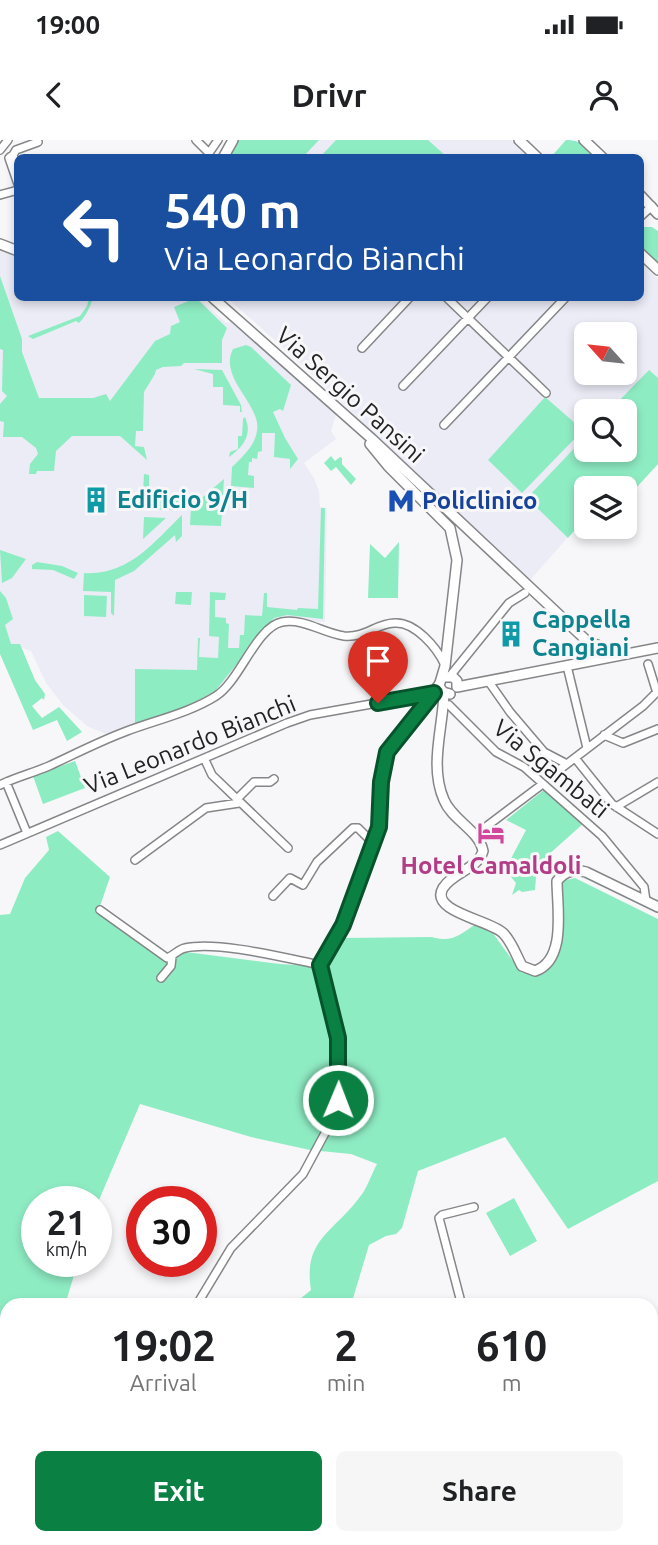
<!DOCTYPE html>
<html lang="en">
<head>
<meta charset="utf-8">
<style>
	body { margin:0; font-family:Ubuntu,sans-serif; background:#f6f6f6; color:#202124; height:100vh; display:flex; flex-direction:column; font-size:26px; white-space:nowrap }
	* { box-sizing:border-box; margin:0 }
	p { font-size:23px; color:#757577 }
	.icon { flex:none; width:38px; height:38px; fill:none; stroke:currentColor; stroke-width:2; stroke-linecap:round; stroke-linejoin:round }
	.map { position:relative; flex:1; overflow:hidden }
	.details { position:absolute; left:0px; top:1158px; width:658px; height:247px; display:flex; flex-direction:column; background:#fff; border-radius:21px 21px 0 0; box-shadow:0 4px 10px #0003 }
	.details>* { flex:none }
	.hud { position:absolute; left:14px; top:14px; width:630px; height:147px; border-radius:10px; box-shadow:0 4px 10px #0003; background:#1a4fa0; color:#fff; overflow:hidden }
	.needle { width:46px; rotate:297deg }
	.fabs { position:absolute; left:574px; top:182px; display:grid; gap:14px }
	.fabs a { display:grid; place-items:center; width:63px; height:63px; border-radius:10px; background:#fff; box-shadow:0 4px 10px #0003; font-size:35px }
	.speed { position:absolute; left:21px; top:1046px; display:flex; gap:14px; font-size:35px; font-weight:700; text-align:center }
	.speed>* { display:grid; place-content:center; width:91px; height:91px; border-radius:50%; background:#fff; box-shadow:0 4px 10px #0003; line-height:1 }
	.speed small { font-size:18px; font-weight:400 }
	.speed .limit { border:10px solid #d22; background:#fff; color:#111 }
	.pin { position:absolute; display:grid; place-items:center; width:60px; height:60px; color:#fff; margin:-72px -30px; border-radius:50% 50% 50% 0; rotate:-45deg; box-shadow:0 0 7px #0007 }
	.pin .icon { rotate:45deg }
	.me { position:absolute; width:77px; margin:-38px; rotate:1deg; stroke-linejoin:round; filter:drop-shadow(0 0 5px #0008) }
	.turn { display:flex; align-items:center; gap:24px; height:147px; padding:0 35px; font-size:32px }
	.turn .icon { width:91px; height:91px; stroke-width:2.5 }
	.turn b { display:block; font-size:49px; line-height:60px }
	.eta { display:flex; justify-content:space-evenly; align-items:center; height:119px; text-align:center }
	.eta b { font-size:42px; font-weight:600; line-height:49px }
	.primary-button { display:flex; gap:14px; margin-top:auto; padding:14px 35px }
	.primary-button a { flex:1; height:80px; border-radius:10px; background:#0b8043; color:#fff; font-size:28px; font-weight:600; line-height:80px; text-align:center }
	.primary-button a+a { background:#f6f6f6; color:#202124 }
	.status { display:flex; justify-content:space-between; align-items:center; height:49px; padding:0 35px; background:#fff; direction:ltr }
	.status svg { height:19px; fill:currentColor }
	header { display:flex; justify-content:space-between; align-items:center; height:91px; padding:0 35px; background:#fff; font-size:32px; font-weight:600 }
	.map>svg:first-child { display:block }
	.built { fill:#ebecf6; fill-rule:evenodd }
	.green { fill:#8eecc3 }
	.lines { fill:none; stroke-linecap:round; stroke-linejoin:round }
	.minor-casing { stroke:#858688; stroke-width:10 }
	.major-casing { stroke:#858688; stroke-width:12 }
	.minor { stroke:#fff; stroke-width:7 }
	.major { stroke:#fff; stroke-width:9 }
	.route-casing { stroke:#07532c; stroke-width:18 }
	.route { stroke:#0b8043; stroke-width:12 }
	.labels { text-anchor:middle; stroke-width:6; stroke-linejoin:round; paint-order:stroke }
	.street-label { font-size:24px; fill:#222223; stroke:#f7f7fa }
	.culture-label { font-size:24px; font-weight:bold; fill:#0d838f; stroke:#f7f7fa; text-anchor:start }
	.transit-label { font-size:24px; font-weight:bold; fill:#164399; stroke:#f7f7fa; text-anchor:start }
	.hotel-label { font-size:24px; font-weight:bold; fill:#b23c85; stroke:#f7f7fa }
</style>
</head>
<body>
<div class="status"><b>19:00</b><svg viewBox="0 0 49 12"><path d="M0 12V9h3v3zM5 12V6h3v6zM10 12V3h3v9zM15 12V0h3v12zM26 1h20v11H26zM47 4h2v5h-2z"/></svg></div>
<header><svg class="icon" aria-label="back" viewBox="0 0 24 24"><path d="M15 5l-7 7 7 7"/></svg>Drivr<svg class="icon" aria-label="person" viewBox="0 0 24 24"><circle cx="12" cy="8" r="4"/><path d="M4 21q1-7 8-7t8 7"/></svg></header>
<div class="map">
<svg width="658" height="1405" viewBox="0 0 658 1405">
	<rect width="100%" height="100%" fill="#f7f7fa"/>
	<path class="built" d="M239,0H511L529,17L228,18Z
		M0,111L17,117L18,158H197L227,183L233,181L336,275L331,291L336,299L304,323L314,338L319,351L320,367L327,368L325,482L279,480L215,553L184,568L106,594L87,586L63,565L46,543L31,511L0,500Z
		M641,123L658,139V324L625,360V348H586V377L530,440L285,209L227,158H640ZM586,194H625V233H586ZM586,271H625V310H586Z"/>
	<path class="green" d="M239,0H319L303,17L228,18Z
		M336,0H428L447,17H320Z
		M566,0C579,0 588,5 593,17L550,18Z
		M640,87H652L658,91V124L641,107Z
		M0,136L22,199V212L39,258H93L106,254L110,261L155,201L170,194L171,186L180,182L174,167L196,158L227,188L222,200V223H184L181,226L163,227L156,230L155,234L144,252L143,291H136L135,306L144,307L147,320L120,296H72L56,311L54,331H37L36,334H29L30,324L38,314L36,308L22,297H3L4,282L0,281V264L7,256L2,251L3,210L0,209Z
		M89,158H93C90,167 86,176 79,183L76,181L33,199L28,196L80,176L87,166Z
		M246,205L251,207L291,245L283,271L280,269L273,272L285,298L298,319L290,329V319L274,317L275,293H262V311L258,312L257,319L252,318V322H249L248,335L254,336V348L231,346L232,327C242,317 255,306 257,291C262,265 218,238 233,209Z
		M194,229L222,230L241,265L242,272H240V266L223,265V247H213V234Z
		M649,230L658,238V324L625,360V348H586V377L568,398L527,358L586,296V310H625V271H609Z
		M545,257L583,290L522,353L488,320Z
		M245,277C253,295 243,307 229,317L230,312L238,309V296H242L243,279Z
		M331,316L335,321L340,317L342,318V324L356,339L351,345L336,327L331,331L324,323Z
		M144,334L149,335V355L189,357L173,370H142Z
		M224,339L221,386L190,385L191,367Z
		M321,368H325L323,479L287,475L274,478L215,551L184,568L135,583V529L197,530L198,498H200L199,517L218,518L219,497L209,496L210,452L226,453L225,460H215V477L226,478V483L229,484L228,508H239L240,495H244L245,475L262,476L264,453H267V467L297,470L298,468L318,469Z
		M182,375V396L176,402L175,395L134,431L115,440L114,476L111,473V452L83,451L84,433C128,436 153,403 182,375Z
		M144,377L166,378L143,399Z
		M399,402L398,458H368L370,404L385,418Z
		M0,410L26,419L12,438L2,443Z
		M37,422L62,426L78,433L74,439L53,430L32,429V425Z
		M0,451L6,458L13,479L5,485L11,504H20L35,540L45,554L44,560L42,558L32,566L42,578L59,567L82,592L67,601L57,580L33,590L0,514Z
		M176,452H192L191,465L175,464Z
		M84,455L107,456L106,477L84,476Z
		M75,621L85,648L43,664L33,636Z
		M545,649L584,683L537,725L535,750L522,752L519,750L512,755L516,743L505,730L526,690L506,680Z
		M58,691L110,737L98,772L167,823L186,812L280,824L326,827L342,798L432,797C452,803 459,795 476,784L492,792L521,832L536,836C568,816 562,779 560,746L566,740L575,738L658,779V1041L568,1089L505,997L418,1031L402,1088L396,1094L386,1096L369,1105L351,1165H282L300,1159L311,1150C303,1099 333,1093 359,1058C367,1049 371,1035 377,1024L351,1014L310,1010L251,997L140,964L96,1067V1062H37V1122H78L65,1165L7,1166V1398H51L47,1405H0V775L10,774L25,738L49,710L46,697Z
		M514,1058L537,1101L510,1116L486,1073Z
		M195,1398H534L541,1405H166Z"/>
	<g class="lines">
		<g class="minor-casing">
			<path id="minor" d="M196,0L209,13L218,0
				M0,10L8,0
				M13,15L16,10L38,2
				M10,17L13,15L18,28
				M9,18L18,44
				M0,55L18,50
				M640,77L652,66
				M447,158L546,253
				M362,208L409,158
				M403,246L487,158
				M444,285L565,158
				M648,524L657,553
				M567,526L587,608
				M450,536L509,463L525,453
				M489,542L510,572L544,612L567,624
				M449,565L496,612L524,627L602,696L644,747L646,761
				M604,595L623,603L658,589
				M575,618L612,664L658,694
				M205,620L212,635L288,708
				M559,630L643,566L658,551
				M6,642L27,693
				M0,645C16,637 33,633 49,626C75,614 100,601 127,591C156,580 189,573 216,556C240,541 256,487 282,482C304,478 323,493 344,496C365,498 375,484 394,483C415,481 437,508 445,525
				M237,659L254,642H270L274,639
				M616,667L658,642
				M475,695L540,646
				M0,705L287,583L310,575L433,553
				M135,720L206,668L239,663
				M273,756L290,738L303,745L317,722L353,688H358L373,703
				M100,770L167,818C173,816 179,809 185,808C219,801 285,818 320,825
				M161,838L171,826L172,817
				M196,1166L231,1108L303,1034L331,982L338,960L337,898L320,825L343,784L379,687L381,642L387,612L439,543
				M462,1166L439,1078L442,1075L474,1067
				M651,1313L658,1289
				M651,1336L658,1343
				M651,1349L658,1356
				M613,1398L622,1405
				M97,1405L100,1398"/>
		</g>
		<g class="major-casing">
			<path id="major" d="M519,0L538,18
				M584,0L603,18
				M223,18L233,0
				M640,55L658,74
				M0,104L18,111
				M640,113L658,130
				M213,158L372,299L587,501L620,514
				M370,304L388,326L450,388L457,420L445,526L439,546L443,552L450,554
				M443,537H453L457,541V547
				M457,547L658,508
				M444,553C443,588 429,626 444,660C452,680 479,690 483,711C478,729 453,732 443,748C429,772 490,780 503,793C512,802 516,815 522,826L535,831C567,820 557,767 557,741C565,731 573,729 586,732L658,767"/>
		</g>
		<use href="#minor" class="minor"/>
		<use href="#major" class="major"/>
	</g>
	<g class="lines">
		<g class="route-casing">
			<path id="route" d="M338,960V898L320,825L343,785L379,687L381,642L387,612L434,553L378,563"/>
		</g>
		<use href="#route" class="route"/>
	</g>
	<defs>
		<g id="building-bare" transform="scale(2.1)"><path d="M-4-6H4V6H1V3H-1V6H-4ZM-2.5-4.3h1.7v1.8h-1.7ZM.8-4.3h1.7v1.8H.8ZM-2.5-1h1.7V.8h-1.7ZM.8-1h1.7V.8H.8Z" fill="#0f9aa8" stroke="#f7f7fa" stroke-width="2.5" paint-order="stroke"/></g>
		<g id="metro-bare" transform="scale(2.1)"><path d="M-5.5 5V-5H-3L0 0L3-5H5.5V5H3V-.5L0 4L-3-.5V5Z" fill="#1a4fb4" stroke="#f7f7fa" stroke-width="2.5" paint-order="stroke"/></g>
		<g id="hotel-bare" transform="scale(2.1)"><path d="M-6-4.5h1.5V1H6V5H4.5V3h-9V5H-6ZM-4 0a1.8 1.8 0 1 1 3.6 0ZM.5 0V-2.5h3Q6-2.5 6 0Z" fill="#d1479c" stroke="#f7f7fa" stroke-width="2.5" paint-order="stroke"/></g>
	</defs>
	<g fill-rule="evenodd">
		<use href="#building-bare" x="96" y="360"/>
		<use href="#metro-bare" x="401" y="361"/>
		<use href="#building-bare" x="511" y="494"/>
		<use href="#hotel-bare" x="491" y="693"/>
	</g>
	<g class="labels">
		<g class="street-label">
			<text transform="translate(350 255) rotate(42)" y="8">Via Sergio Pansini</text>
			<text transform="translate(190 605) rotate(-22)" y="8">Via Leonardo Bianchi</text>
			<text transform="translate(551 629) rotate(39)" y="8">Via Sgambati</text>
		</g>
		<g class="culture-label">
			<text x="117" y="368">Edificio 9/H</text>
			<text x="532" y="488">Cappella<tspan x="532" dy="28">Cangiani</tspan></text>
		</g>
		<g class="transit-label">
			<text x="422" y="369">Policlinico</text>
		</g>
		<g class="hotel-label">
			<text x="491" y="734">Hotel Camaldoli</text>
		</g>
	</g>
</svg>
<div class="fabs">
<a><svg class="needle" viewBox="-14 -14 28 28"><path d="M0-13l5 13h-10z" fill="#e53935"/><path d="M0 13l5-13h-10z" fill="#757577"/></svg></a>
<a><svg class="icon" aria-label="search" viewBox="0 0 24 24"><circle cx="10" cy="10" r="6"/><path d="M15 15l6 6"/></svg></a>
<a><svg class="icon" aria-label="layers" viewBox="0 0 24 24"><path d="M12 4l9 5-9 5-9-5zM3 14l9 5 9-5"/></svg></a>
</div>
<div class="speed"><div>21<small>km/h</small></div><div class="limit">30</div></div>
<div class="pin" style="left:378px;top:563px;background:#d93025"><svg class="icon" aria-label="arrive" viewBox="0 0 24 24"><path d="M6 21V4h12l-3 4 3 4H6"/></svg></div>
<svg class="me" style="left:338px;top:960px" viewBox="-20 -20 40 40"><circle r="17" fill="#0b8043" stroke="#fff" stroke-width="3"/><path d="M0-11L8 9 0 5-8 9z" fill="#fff"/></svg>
<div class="hud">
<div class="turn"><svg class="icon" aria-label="left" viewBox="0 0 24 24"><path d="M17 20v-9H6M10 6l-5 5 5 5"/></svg><div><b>540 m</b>Via Leonardo Bianchi</div></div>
</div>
<section class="details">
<div class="eta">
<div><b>19:02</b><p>Arrival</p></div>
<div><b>2</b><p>min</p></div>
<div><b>610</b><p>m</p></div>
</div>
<div class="primary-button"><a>Exit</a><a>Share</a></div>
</section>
</div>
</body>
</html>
